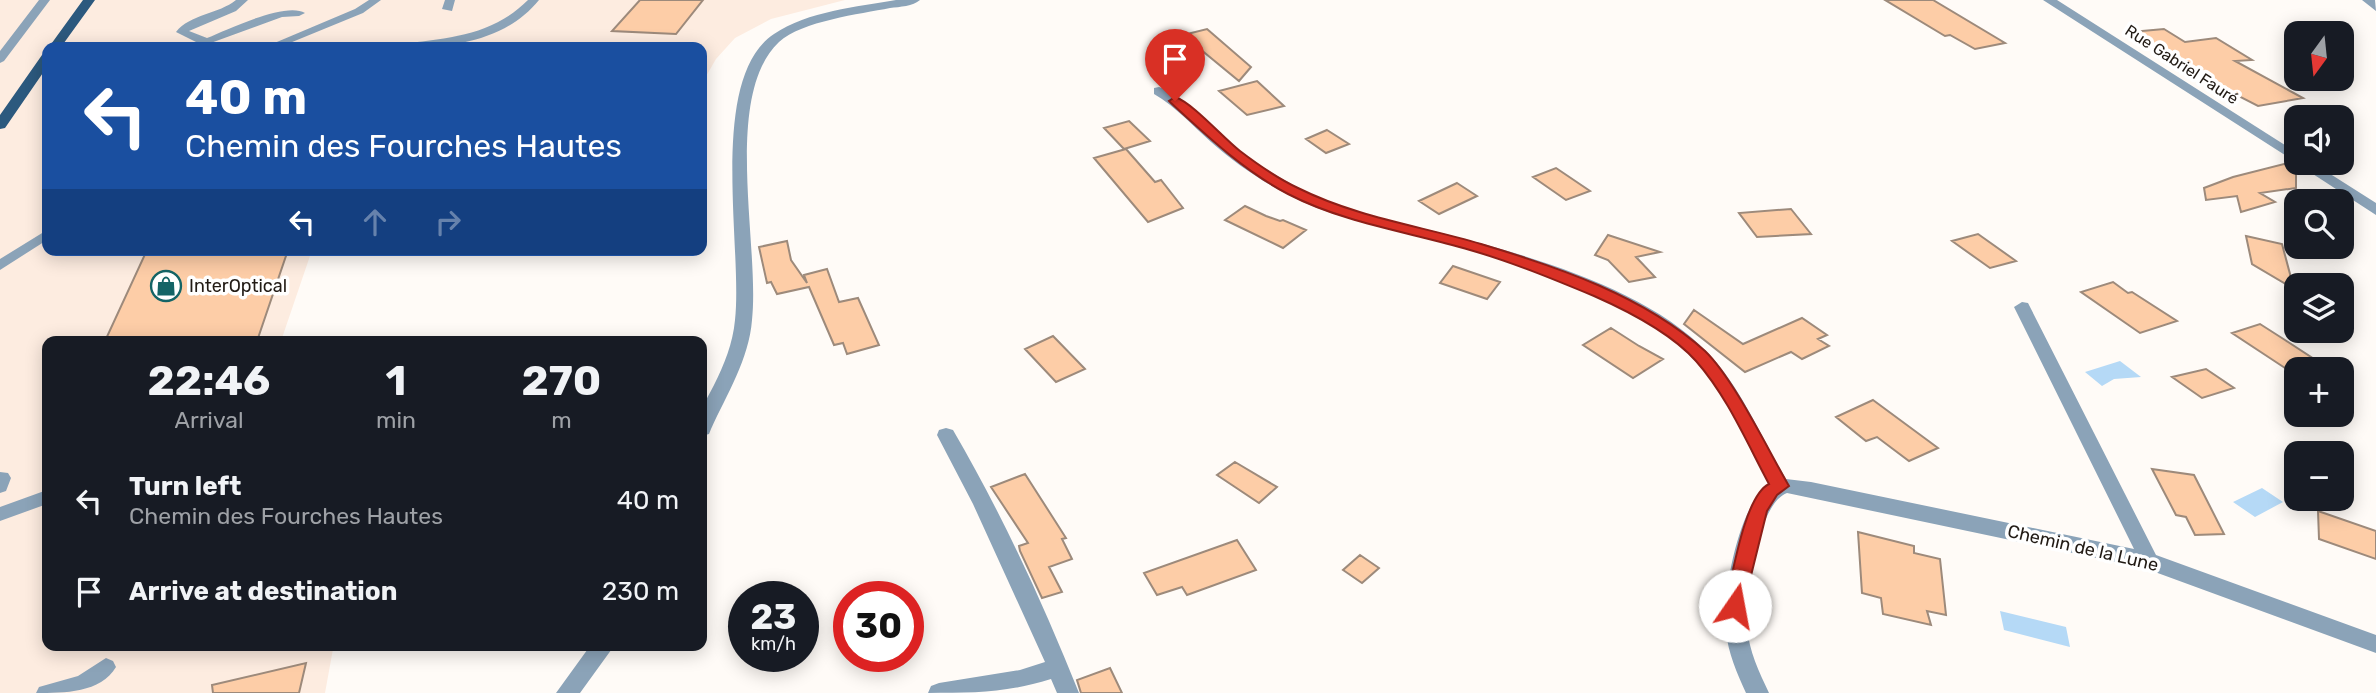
<!DOCTYPE html>
<html lang="en">
<head>
<meta charset="utf-8">
<style>
	body { margin:0; font-family:Rubik,sans-serif; background:#242831; color:#f1f3f6; height:100vh; display:flex; flex-direction:column; font-size:26px; white-space:nowrap }
	* { box-sizing:border-box; margin:0 }
	p { font-size:23px; color:#9ea1a6 }
	.icon { flex:none; width:38px; height:38px; fill:none; stroke:currentColor; stroke-width:2; stroke-linecap:round; stroke-linejoin:round }
	.map { position:relative; flex:1; overflow:hidden }
	.details { position:absolute; left:42px; top:336px; width:665px; height:315px; display:flex; flex-direction:column; background:#171b24; border-radius:14px; box-shadow:0 4px 18px #0003 }
	.details>* { flex:none }
	.top-card { position:absolute; left:42px; top:42px; width:665px; height:214px; border-radius:14px; box-shadow:0 4px 18px #0003; background:#1a4fa0; color:#fff; overflow:hidden }
	.needle { width:46px; rotate:195deg }
	.tools { position:absolute; left:2284px; top:21px; display:grid; gap:14px }
	.tools a { display:grid; place-items:center; width:70px; height:70px; border-radius:14px; background:#171b24; box-shadow:0 4px 18px #0003; font-size:35px }
	.speed { position:absolute; left:728px; top:581px; display:flex; gap:14px; font-size:35px; font-weight:700; text-align:center }
	.speed>* { display:grid; place-content:center; width:91px; height:91px; border-radius:50%; background:#171b24; box-shadow:0 4px 18px #0003; line-height:1 }
	.speed small { font-size:18px; font-weight:400 }
	.speed .limit { border:10px solid #d22; background:#fff; color:#111 }
	.pin { position:absolute; display:grid; place-items:center; width:60px; height:60px; color:#fff; margin:-72px -30px; border-radius:50% 50% 50% 0; rotate:-45deg; box-shadow:0 0 7px #0007 }
	.pin .icon { rotate:45deg }
	.me { position:absolute; width:77px; margin:-38px; rotate:12deg; stroke-linejoin:round; filter:drop-shadow(0 0 5px #0008) }
	.turn { display:flex; align-items:center; gap:24px; height:147px; padding:0 28px; font-size:32px }
	.turn .icon { width:91px; height:91px; stroke-width:2.5 }
	.turn b { display:block; font-size:49px; line-height:60px }
	.lanes { display:flex; align-items:center; height:66px; padding:0 28px; background:#0003; justify-content:center; gap:35px; direction:ltr }
	.lanes .off { opacity:.35 }
	.eta { display:flex; justify-content:space-evenly; align-items:center; height:119px; text-align:center }
	.eta b { font-size:42px; font-weight:700; line-height:49px }
	ul { padding:0; list-style:none }
	li { display:flex; align-items:center; gap:21px; height:91px; padding:0 28px }
	li div { flex:1 }
	li b { display:block; font-size:26px }
	li em { font-style:normal }
	.map>svg:first-child { display:block }
	.built { fill:#fdece0 }
	.water { fill:#b5d9f6 }
	.building { fill:#fdcda7; stroke:#9d8a7b; stroke-width:2 }
	.lines { fill:none; stroke-linecap:round; stroke-linejoin:round }
	.service { fill:#8ba3b8; fill-rule:evenodd }
	.minor { fill:#8ba3b8; fill-rule:evenodd }
	.tertiary { fill:#8ba3b8; fill-rule:evenodd }
	.primary { fill:#2c597e; fill-rule:evenodd }
	.route { fill:#d93025; stroke:#8d1f18; stroke-width:2 }
	.labels { text-anchor:middle; stroke-width:7; stroke-linejoin:round; paint-order:stroke }
	.far-street-label { font-size:16px; fill:#221b15; stroke:#fff }
	.poi-label { font-size:18px; fill:#221b15; stroke:#fff; text-anchor:start }
	.street-label { font-size:18px; fill:#221b15; stroke:#fff }
</style>
</head>
<body>
<div class="map">
<svg width="2376" height="693" viewBox="0 0 2376 693">
	<rect width="100%" height="100%" fill="#fffbf7"/>
	<path class="built" d="M0,0H845L771,19L735,38L716,59L705,78L702,106V47H47V250H312L281,341H47V646L333,649L325,693H0Z"/>
	<path class="water" d="M2120,361L2141,377L2114,379L2102,386L2085,372Z
		M2262,488L2283,502L2255,517L2233,502Z
		M2000,611L2066,627L2070,647L2004,630Z"/>
	<path class="building" d="M640,0H703L676,34L612,31Z
		M1885,0H1933L2005,43L1975,49L1950,35L1945,36Z
		M1207,29L1251,67L1239,81L1183,35Z
		M2164,29L2185,42L2216,38L2252,60L2235,61L2303,98L2258,106L2213,83L2131,32Z
		M1257,81L1284,106L1247,115L1219,91Z
		M1129,121L1150,141L1124,149L1104,128Z
		M1327,130L1349,144L1326,153L1306,139Z
		M1126,149L1155,182L1161,180L1183,208L1148,222L1094,158Z
		M2292,162L2296,166V188L2260,193L2275,202L2241,212L2237,196L2206,200L2204,188L2233,177Z
		M1556,168L1590,191L1566,200L1533,177Z
		M1457,183L1477,196L1439,214L1419,201Z
		M1245,206L1266,216L1280,221L1283,220L1306,230L1283,248L1225,220Z
		M1791,209L1811,234L1757,237L1739,213Z
		M1978,234L2016,261L1990,268L1952,241Z
		M1608,235L1660,252L1636,257L1655,277L1629,282L1608,260L1595,255Z
		M2246,236L2282,244L2294,289L2252,264Z
		M787,241L791,260L807,283L804,275L827,269L839,302L858,298L879,345L847,354L843,343L834,345L809,287L777,294L771,282L767,283L759,247Z
		M147,250H288L257,341H105Z
		M1453,266L1500,282L1487,299L1440,283Z
		M2113,282L2128,293L2132,292L2177,321L2140,333L2081,292Z
		M1694,310L1743,344L1802,318L1827,335L1818,339L1829,346L1802,359L1791,352L1745,372L1684,324Z
		M2260,324L2285,340L2314,359L2285,368L2232,333Z
		M1611,328L1639,346L1663,359L1633,378L1583,345Z
		M1053,336L1085,369L1056,382L1025,349Z
		M2206,369L2234,388L2202,398L2172,377Z
		M1873,400L1938,448L1909,461L1877,437L1866,441L1836,417Z
		M1235,462L1277,487L1259,503L1217,475Z
		M2152,469L2194,475L2224,534L2195,535L2186,517L2176,515Z
		M1025,474L1066,538L1062,539L1072,559L1049,567L1062,592L1042,598L1020,551L1019,546L1028,543L991,487Z
		M2318,511L2376,531V559L2319,539Z
		M1858,532L1914,546V553L1940,559L1946,615L1927,611L1931,625L1883,614L1881,598L1862,593Z
		M1237,540L1256,570L1187,595L1182,587L1157,595L1144,573Z
		M1360,555L1379,568L1362,583L1343,570Z
		M306,663L299,693H213L212,685Z
		M1110,668L1122,693H1081L1077,680Z"/>
	<g class="lines">
		<path class="service" d="M39,0H50L4,61L0,63V51Z
			M236,0H248L236,11L189,31L207,38C227,30 286,1 305,13L299,16L282,17L208,44L198,43L176,32C190,14 219,14 236,0Z
			M369,0H381L363,13L280,47H265L355,9Z
			M445,0H455L452,11L442,9Z
			M528,0H539C504,43 446,49 394,47L400,44C448,38 492,36 528,0Z
			M47,230V240L0,270V259Z
			M0,472L8,473L11,478L6,491L0,493Z
			M47,490V504L0,521V507Z
			M106,658L113,661L116,667C101,693 64,693 36,693L39,687L78,676Z"/>
		<path class="minor" d="M896,0H920C913,6 900,7 890,8C860,14 802,21 779,42C722,96 760,246 752,320C749,359 727,394 711,429L709,434L702,436C702,427 700,417 702,409C705,401 710,393 714,385C724,365 733,343 735,320C743,248 707,79 774,34C808,11 857,7 896,0Z
			M2362,0H2375L2376,11Z
			M1159,87C1183,94 1202,120 1221,136C1247,158 1278,178 1309,193C1346,211 1386,219 1425,229C1514,251 1644,285 1708,353C1742,389 1761,437 1786,479L1811,482L2134,549L2014,307L2022,302L2028,303L2156,555L2376,635V653L2144,568L1787,493C1757,504 1745,598 1747,627C1749,651 1759,672 1769,693H1746C1737,673 1728,653 1726,631C1722,596 1738,505 1769,484C1746,443 1728,397 1696,362C1634,293 1502,258 1415,235C1377,226 1339,218 1303,202C1270,187 1238,166 1211,142C1192,125 1176,107 1154,94V88Z
			M946,428L953,430C1002,514 1043,603 1079,693H1057L1051,679C1006,693 975,693 928,693L931,686L939,683L1020,670L1045,662L973,504L937,435L939,430Z
			M590,646H614L580,693H556Z"/>
		<path class="tertiary" d="M2043,0H2057L2296,152V162Z
			M2296,163H2313L2376,203V215Z"/>
		<path class="primary" d="M83,0H95L61,47H49Z
			M47,54V67L5,128L0,129V115L42,55Z"/>
	</g>
	<path class="route" d="M1175,97C1193,103 1223,138 1240,151C1257,164 1279,179 1298,188C1356,217 1420,226 1481,244C1558,267 1644,296 1705,351C1734,379 1768,450 1789,486L1777,495L1767,511L1742,612L1735,614L1728,612L1725,606C1732,579 1744,496 1769,484C1747,443 1727,396 1696,361C1671,333 1628,311 1594,296C1553,279 1512,262 1470,250C1409,232 1344,223 1288,194C1244,171 1207,136 1171,103L1169,101Z"/>
	<defs>
		<g id="shop-ring" transform="scale(1.575)"><circle r="9.5" fill="#fff" stroke="#146466" stroke-width="1.5"/><path d="M-5-2.5h2.3a2.7 3.5 0 0 1 5.4 0H5L5.5 6h-11ZM-1.5-2.5h3a1.5 2.3 0 0 0-3 0Z" fill="#146466"/></g>
	</defs>
	<g fill-rule="evenodd">
		<use href="#shop-ring" x="166" y="286"/>
	</g>
	<g class="labels">
		<g class="far-street-label">
			<text transform="translate(2182 64) rotate(33)" y="6">Rue Gabriel Fauré</text>
		</g>
		<g class="poi-label">
			<text x="189" y="292">InterOptical</text>
		</g>
		<g class="street-label">
			<text transform="translate(2083 548) rotate(13)" y="6">Chemin de la Lune</text>
		</g>
	</g>
</svg>
<div class="tools">
<a><svg class="needle" viewBox="-14 -14 28 28"><path d="M0-13l5 13h-10z" fill="#e53935"/><path d="M0 13l5-13h-10z" fill="#9ea1a6"/></svg></a>
<a><svg class="icon" aria-label="sound" viewBox="0 0 24 24"><path d="M4 9h4l5-4v14l-5-4H4zM17 9q2 3 0 6"/></svg></a>
<a><svg class="icon" aria-label="search" viewBox="0 0 24 24"><circle cx="10" cy="10" r="6"/><path d="M15 15l6 6"/></svg></a>
<a><svg class="icon" aria-label="layers" viewBox="0 0 24 24"><path d="M12 4l9 5-9 5-9-5zM3 14l9 5 9-5"/></svg></a>
<a>+</a>
<a>−</a>
</div>
<div class="speed"><div>23<small>km/h</small></div><div class="limit">30</div></div>
<div class="pin" style="left:1175px;top:101px;background:#d93025"><svg class="icon" aria-label="arrive" viewBox="0 0 24 24"><path d="M6 21V4h12l-3 4 3 4H6"/></svg></div>
<svg class="me" style="left:1735px;top:606px" viewBox="-20 -20 40 40"><circle r="19" fill="#fff"/><path d="M0-13L10 11 0 6-10 11z" fill="#d93025"/></svg>
<div class="top-card">
<div class="turn"><svg class="icon" aria-label="left" viewBox="0 0 24 24"><path d="M17 20v-9H6M10 6l-5 5 5 5"/></svg><div><b>40 m</b>Chemin des Fourches Hautes</div></div>
<div class="lanes"><svg class="icon" aria-label="left" viewBox="0 0 24 24"><path d="M17 20v-9H6M10 6l-5 5 5 5"/></svg><svg class="icon off" aria-label="ahead" viewBox="0 0 24 24"><path d="M12 20V5M6 11l6-6 6 6"/></svg><svg class="icon off" aria-label="right" viewBox="0 0 24 24"><path d="M7 20v-9h11M14 6l5 5-5 5"/></svg></div>
</div>
<section class="details">
<div class="eta">
<div><b>22:46</b><p>Arrival</p></div>
<div><b>1</b><p>min</p></div>
<div><b>270</b><p>m</p></div>
</div>
<ul>
<li><svg class="icon" aria-label="left" viewBox="0 0 24 24"><path d="M17 20v-9H6M10 6l-5 5 5 5"/></svg><div><b>Turn left</b><p>Chemin des Fourches Hautes</p></div><em>40 m</em></li>
<li><svg class="icon" aria-label="arrive" viewBox="0 0 24 24"><path d="M6 21V4h12l-3 4 3 4H6"/></svg><div><b>Arrive at destination</b></div><em>230 m</em></li>
</ul>
</section>
</div>
</body>
</html>
